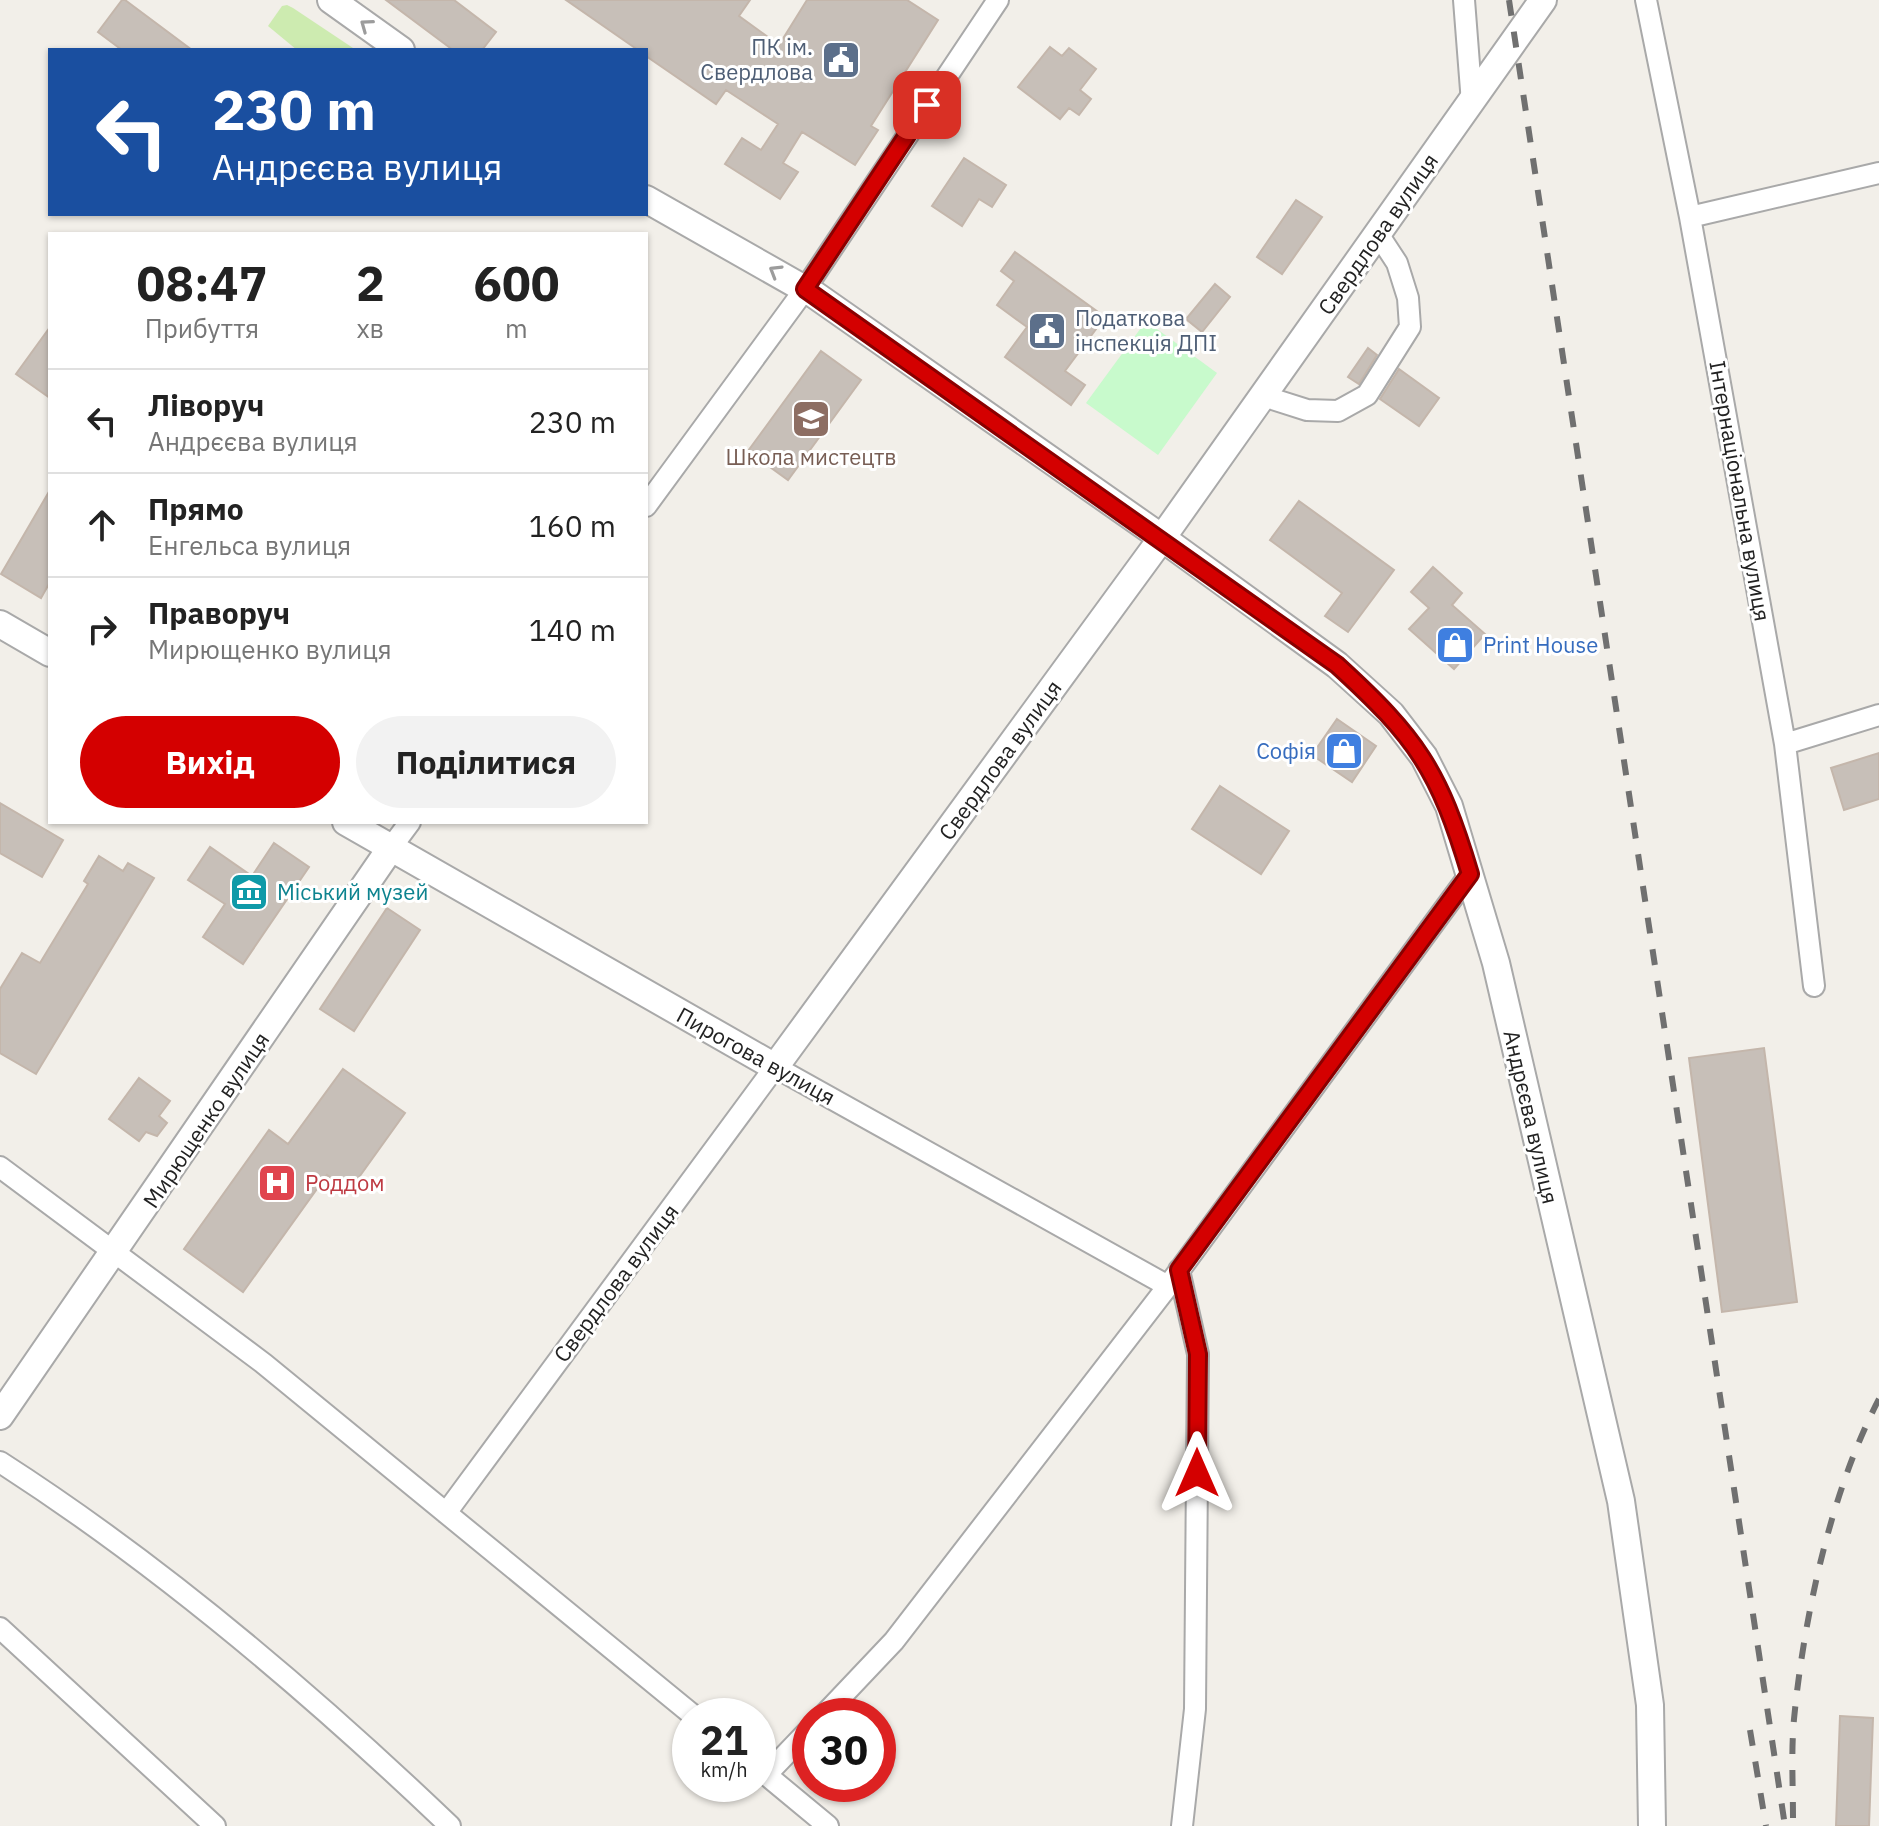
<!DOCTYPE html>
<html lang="uk">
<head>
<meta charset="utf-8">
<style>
	body { margin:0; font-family:"IBM Plex Sans",sans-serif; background:#f2f2f2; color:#222; height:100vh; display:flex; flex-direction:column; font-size:30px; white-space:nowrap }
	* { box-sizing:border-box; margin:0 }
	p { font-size:26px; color:#767676 }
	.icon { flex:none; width:44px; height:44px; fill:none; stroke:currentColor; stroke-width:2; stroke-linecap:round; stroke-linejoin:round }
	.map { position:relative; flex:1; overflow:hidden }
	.sheet { position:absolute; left:48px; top:232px; width:600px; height:592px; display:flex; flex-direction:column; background:#fff; border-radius:0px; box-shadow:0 2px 6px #0004 }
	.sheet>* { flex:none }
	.banner { position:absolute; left:48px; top:48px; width:600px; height:168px; border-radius:0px; box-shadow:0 2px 6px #0004; background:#1a4fa0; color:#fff; overflow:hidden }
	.speed { position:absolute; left:672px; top:1698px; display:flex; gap:16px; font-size:40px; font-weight:700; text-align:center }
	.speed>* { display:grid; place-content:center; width:104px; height:104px; border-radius:50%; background:#fff; box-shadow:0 2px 6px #0004; line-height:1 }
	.speed small { font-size:20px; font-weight:400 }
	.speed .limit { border:12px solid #d22; background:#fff; color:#111 }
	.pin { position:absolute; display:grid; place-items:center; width:68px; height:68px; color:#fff; margin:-34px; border-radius:16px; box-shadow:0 4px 12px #0006 }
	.me { position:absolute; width:88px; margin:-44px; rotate:0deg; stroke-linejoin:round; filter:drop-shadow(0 0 6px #0008) }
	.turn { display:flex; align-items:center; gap:28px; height:168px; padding:0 32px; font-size:36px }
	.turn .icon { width:104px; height:104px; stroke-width:2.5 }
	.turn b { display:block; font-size:56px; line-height:68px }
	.eta { display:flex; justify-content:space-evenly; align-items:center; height:136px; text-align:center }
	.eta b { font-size:48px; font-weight:700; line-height:56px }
	.action { display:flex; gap:16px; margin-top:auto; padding:16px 32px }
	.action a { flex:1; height:92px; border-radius:48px; background:#d40000; color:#fff; font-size:32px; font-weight:700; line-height:92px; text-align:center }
	.action a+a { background:#f2f2f2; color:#222 }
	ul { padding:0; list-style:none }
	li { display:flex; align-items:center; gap:24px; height:104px; padding:0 32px; border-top:2px solid #e0e0e0 }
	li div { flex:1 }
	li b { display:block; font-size:30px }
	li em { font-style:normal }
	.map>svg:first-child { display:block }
	.grass { fill:#cdebb0 }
	.park { fill:#c8facc }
	.building { fill:#c7bfb8; stroke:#c4b6ab; stroke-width:2 }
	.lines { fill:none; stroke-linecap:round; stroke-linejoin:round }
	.minor-casing { stroke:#a9a9a9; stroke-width:24 }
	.tertiary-casing { stroke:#a9a9a9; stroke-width:30 }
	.minor { stroke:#fff; stroke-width:20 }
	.tertiary { stroke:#fff; stroke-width:26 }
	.rail { stroke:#707070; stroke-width:6; stroke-dasharray:16 16; stroke-linecap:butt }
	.oneway { stroke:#9c9c9c }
	.route-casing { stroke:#8a0000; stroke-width:20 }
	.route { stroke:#d40000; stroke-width:14 }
	.labels { text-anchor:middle; stroke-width:6; stroke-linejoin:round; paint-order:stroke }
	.service-label { font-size:22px; fill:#4e5e75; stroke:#fff; text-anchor:end }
	.street-label { font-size:22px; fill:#222; stroke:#fff }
	.education-label { font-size:22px; fill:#785e54; stroke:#fff }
	.shop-label { font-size:22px; fill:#366cbe; stroke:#fff; text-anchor:start }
	.culture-label { font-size:22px; fill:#0d838f; stroke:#fff; text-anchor:start }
	.health-label { font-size:22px; fill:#be3a42; stroke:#fff; text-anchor:start }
</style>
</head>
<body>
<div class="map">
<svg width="1879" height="1826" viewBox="0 0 1879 1826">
	<rect width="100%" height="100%" fill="#f2efe9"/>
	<path class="grass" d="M287,5L293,8L356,50H297L268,26L282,6Z"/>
	<path class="park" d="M1146,321L1217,373L1158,455L1086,403Z"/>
	<path class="building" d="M122,0H125L192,50H122L98,32Z
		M386,0H454L496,32L482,50H453Z
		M566,0H750L739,16L779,45L807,0H907L938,20L871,126L878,130L855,165L802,132L783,163L798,172L780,199L725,164L742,138L761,150L778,124L726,90L716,104L646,56V50H638Z
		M1050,47L1062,56L1069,48L1096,69L1080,90L1091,99L1079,115L1069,108L1060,119L1018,87Z
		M964,158L1006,185L992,207L979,199L962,226L932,206Z
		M1296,200L1322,217L1282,274L1257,257Z
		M1015,252L1105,317L1065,371L1085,385L1071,405L1005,357L1027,327L997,305L1014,281L1001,271Z
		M1215,284L1230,297L1202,332L1186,319Z
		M50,327V398L16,374Z
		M1368,348L1377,355L1359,384L1348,377Z
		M821,351L861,380L788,480L748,451Z
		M1399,369L1439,398L1419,426L1380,399Z
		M50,490V582L41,598L1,574Z
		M1299,501L1394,570L1348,632L1325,616L1342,593L1270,540Z
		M1433,567L1462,593L1452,605L1485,634L1454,669L1409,629L1429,608L1411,592Z
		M1337,719L1376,746L1352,782L1312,755Z
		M1879,753V799L1844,810L1831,768Z
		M1220,786L1289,831L1261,874L1192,829Z
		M0,803L63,840L42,877L0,853Z
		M274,843L309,867L243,964L203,937L225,904L188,880L210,847L252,876Z
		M99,856L123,871L128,863L154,878L36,1074L0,1053V989L22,953L40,963L88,884L84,881Z
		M387,908L420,930L354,1031L320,1009Z
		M1764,1048L1797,1302L1722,1312L1689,1058Z
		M343,1069L405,1113L349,1191L327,1175L243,1292L184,1249L269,1130L288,1144Z
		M139,1078L170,1101L159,1116L167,1123L157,1136L146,1132L139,1141L109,1119Z
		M1840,1716L1873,1718L1869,1826H1836Z"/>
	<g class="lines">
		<g class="minor-casing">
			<path id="minor" d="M1464,0L1472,103
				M1646,0L1690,217L1785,744L1814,986
				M1690,217L1879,173
				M1263,396L1307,410L1338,411L1367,395L1410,327L1408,298L1397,263L1378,234
				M646,506L805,289L998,0
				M1785,744L1879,715
				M390,849L410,822
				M0,1167L263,1363L694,1716
				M1179,1270L1198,1354L1195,1709L1182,1826
				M0,1462C162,1566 311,1693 450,1826
				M446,1513L775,1067L1168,1286
				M0,1628L215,1826
				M823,1716L894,1641L1168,1286L1470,874
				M758,1768L828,1826
				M766,1775L810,1729"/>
		</g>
		<g class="tertiary-casing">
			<path id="tertiary" d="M331,0L401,50
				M646,199L815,295L1162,538L1337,665L1391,714L1424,757L1449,806L1496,963L1621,1501L1650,1705L1652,1826
				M0,624L50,653
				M346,822L775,1067L1162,538L1543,0
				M0,1416L390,849"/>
		</g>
		<use href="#minor" class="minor"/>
		<use href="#tertiary" class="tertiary"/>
		<path class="rail" d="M1509,0L1785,1826
			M1750,1730L1766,1826
			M1793,1818C1793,1785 1791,1752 1794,1719C1804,1616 1831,1491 1879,1399"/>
	</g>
	<defs><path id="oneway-chevron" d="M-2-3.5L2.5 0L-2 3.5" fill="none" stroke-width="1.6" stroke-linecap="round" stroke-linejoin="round" transform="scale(2)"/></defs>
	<g class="oneway">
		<use href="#oneway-chevron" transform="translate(366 25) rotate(-144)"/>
		<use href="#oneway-chevron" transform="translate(775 271) rotate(-149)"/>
	</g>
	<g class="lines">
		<g class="route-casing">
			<path id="route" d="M927,105L805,289L1337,665C1417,738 1439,770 1470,874L1179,1270L1198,1354L1197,1473"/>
		</g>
		<use href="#route" class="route"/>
	</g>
	<defs>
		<g id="civic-square" transform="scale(2)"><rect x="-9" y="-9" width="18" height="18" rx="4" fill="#5c6f8a" stroke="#fff"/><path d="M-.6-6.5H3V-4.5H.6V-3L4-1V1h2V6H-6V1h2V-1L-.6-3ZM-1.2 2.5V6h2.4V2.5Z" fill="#fff"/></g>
		<g id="school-square" transform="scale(2)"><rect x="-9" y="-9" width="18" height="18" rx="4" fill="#8d6e63" stroke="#fff"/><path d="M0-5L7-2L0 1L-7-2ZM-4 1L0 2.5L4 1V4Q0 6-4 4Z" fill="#fff"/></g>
		<g id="shop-square" transform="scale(2)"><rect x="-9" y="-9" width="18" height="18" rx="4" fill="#3f7fe0" stroke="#fff"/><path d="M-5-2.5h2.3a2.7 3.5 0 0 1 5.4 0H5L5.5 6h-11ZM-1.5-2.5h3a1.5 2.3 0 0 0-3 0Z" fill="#fff"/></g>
		<g id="museum-square" transform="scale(2)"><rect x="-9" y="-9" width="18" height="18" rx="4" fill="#0f9aa8" stroke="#fff"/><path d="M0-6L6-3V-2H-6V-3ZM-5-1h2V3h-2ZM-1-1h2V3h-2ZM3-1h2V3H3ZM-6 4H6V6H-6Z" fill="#fff"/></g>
		<g id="hospital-square" transform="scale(2)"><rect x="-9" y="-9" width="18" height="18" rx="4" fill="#e0444e" stroke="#fff"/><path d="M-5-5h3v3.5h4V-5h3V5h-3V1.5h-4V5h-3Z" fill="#fff"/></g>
	</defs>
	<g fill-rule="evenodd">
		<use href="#civic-square" x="841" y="60"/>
		<use href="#civic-square" x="1047" y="331"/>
		<use href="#school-square" x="811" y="419"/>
		<use href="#shop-square" x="1455" y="645"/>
		<use href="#shop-square" x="1344" y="751"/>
		<use href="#museum-square" x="249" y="892"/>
		<use href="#hospital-square" x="277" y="1183"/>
	</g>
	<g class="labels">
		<g class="service-label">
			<text x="813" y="55">ПК ім.<tspan x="813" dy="25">Свердлова</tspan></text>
			<text x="1075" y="326" text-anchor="start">Податкова<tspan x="1075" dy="25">інспекція ДПІ</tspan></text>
		</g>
		<g class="street-label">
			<text transform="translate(1378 234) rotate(-55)" y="8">Свердлова вулиця</text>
			<text transform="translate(1740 491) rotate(80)" y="8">Інтернаціональна вулиця</text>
			<text transform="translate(1000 760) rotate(-54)" y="8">Свердлова вулиця</text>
			<text transform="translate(756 1056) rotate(29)" y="8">Пирогова вулиця</text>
			<text transform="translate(1531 1117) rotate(77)" y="8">Андрєєва вулиця</text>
			<text transform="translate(206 1120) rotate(-56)" y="8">Мирющенко вулиця</text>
			<text transform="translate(616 1283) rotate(-53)" y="8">Свердлова вулиця</text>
		</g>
		<g class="education-label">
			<text x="811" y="465">Школа мистецтв</text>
		</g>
		<g class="shop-label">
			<text x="1483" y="653">Print House</text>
			<text x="1316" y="759" text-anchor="end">Софія</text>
		</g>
		<g class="culture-label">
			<text x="277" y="900">Міський музей</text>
		</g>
		<g class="health-label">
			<text x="305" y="1191">Роддом</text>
		</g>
	</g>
</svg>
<div class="speed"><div>21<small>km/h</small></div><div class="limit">30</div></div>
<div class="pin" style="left:927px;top:105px;background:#d93025"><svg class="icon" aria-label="arrive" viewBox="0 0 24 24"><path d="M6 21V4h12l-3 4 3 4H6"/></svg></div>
<svg class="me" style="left:1197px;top:1473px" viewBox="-20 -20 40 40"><path d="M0-17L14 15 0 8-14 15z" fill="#d40000" stroke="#fff" stroke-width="4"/></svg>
<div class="banner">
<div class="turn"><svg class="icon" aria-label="left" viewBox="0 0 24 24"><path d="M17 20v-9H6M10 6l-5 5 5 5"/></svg><div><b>230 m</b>Андрєєва вулиця</div></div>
</div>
<section class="sheet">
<div class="eta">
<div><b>08:47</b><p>Прибуття</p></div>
<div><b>2</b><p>хв</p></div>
<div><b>600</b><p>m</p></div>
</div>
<ul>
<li><svg class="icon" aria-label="left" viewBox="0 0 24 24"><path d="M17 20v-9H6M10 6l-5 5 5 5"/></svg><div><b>Ліворуч</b><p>Андрєєва вулиця</p></div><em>230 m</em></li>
<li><svg class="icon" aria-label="ahead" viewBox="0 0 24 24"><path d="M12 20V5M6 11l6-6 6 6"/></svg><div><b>Прямо</b><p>Енгельса вулиця</p></div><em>160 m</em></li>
<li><svg class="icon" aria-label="right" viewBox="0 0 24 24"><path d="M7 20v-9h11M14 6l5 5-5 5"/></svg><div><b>Праворуч</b><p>Мирющенко вулиця</p></div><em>140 m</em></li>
</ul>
<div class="action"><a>Вихід</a><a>Поділитися</a></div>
</section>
</div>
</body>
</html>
